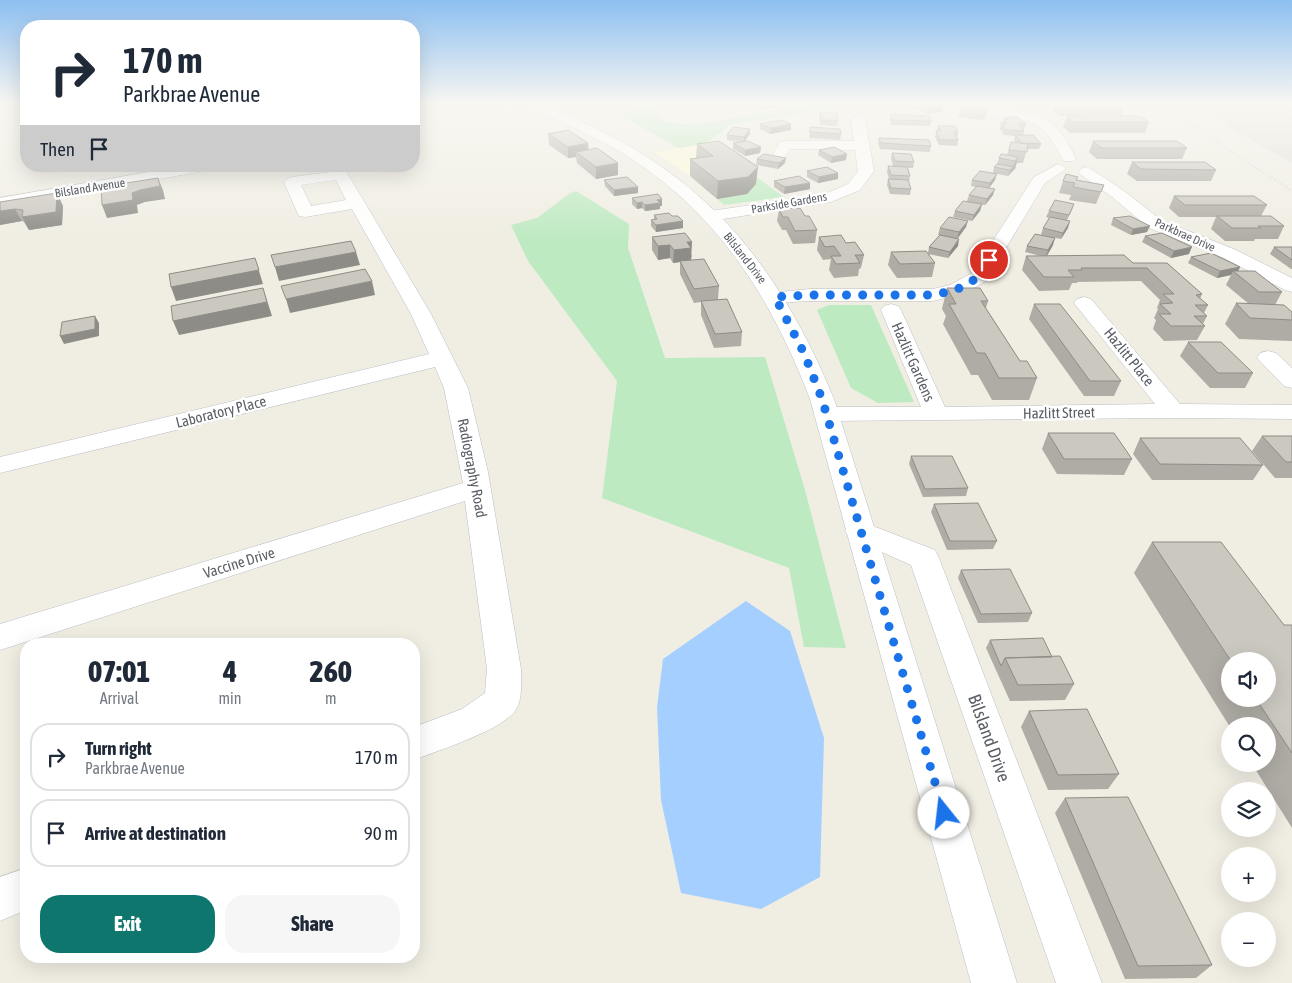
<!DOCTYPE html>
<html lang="en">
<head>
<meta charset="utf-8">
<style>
	body { margin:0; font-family:"Asap Condensed",sans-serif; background:#f6f6f7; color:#1f2937; height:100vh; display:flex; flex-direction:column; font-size:19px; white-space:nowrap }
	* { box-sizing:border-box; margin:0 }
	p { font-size:16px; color:#747a83 }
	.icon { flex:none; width:28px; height:28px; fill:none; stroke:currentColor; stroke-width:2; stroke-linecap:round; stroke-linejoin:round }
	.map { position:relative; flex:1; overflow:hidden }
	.sheet { position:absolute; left:20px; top:638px; width:400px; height:325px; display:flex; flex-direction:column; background:#fff; border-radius:20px; box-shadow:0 5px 20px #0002 }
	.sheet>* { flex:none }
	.guide { position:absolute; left:20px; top:20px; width:400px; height:152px; border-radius:20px; box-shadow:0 5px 20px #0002; background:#fff; color:#1f2937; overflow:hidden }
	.fabs { position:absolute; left:1221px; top:652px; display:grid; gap:10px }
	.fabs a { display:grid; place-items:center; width:55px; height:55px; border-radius:50%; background:#fff; box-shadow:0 5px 20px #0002; font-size:25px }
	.pin { position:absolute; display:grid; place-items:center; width:42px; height:42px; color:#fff; margin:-21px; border:2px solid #fff; border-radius:50%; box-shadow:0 1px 5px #0007 }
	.me { position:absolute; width:55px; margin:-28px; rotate:344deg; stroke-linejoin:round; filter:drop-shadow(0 0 4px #0008) }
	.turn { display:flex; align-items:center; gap:18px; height:105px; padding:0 20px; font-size:22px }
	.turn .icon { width:65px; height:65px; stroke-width:2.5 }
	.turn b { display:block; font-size:35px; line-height:42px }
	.then { display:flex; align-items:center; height:48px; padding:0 20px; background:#0003; gap:10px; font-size:19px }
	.eta { display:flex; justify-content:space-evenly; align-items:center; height:85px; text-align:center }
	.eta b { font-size:30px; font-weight:800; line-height:35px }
	.cta { display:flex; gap:10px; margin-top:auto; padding:10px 20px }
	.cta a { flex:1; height:58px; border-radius:20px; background:#0f766e; color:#fff; font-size:20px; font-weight:800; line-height:58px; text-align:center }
	.cta a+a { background:#f6f6f7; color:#1f2937 }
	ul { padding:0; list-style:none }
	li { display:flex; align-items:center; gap:15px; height:68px; margin:0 10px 8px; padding:0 10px; border:2px solid #e0e1e3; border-radius:20px }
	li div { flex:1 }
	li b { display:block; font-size:19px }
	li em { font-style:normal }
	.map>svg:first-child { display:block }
	.commercial { fill:#fffad9 }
	.industrial { fill:#e3e1db }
	.green { fill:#bdeac1 }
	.water { fill:#a4cfff }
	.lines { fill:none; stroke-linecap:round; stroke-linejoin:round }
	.street-casing { stroke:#bbbdc4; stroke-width:1 }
	.secondary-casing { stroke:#bcbfc6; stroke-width:1 }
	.street { fill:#fff; fill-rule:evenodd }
	.secondary { fill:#fff; fill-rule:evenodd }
	.rail { stroke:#b7b8b9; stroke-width:2; stroke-dasharray:0.5 3; stroke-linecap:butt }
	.wall { fill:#afaca5; fill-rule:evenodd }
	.shaded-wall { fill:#8e8c86 }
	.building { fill:#cbc8c0; stroke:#8e8c86 }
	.route { stroke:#1a73e8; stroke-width:9; stroke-dasharray:0 16.2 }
	.labels { text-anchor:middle; stroke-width:5; stroke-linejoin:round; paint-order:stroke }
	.far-street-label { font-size:12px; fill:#5b5f66; stroke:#fff }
	.street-label { font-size:15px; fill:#5b5f66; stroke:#fff }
	.near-street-label { font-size:18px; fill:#5b5f66; stroke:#fff }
</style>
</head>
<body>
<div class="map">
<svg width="1292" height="983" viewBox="0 0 1292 983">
	<rect width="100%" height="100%" fill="#f0eee3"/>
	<path class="commercial" d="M702,144L784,197L724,205L690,176L655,152Z"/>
	<path class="industrial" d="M1197,103H1292V163L1237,132Z"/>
	<path class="green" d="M814,103H866L731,125L705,144L678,148L619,114L652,107L664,122L695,125Z
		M744,168L784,197L724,205L717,199L747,194L756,184Z
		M576,191L629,224L628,248L665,358L765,357L805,490L846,648L804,647L789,568L602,498L617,381L528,261L511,225L537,218L569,194Z
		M829,305H871L914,402L878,403L851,388L817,310Z"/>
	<path class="water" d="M746,601L790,631L824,738L820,877L761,909L681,893L661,800L657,707L663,659Z"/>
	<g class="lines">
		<g class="street-casing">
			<path id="street" d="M941,103C967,103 1022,107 1045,119C1059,126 1069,145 1076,158L1074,161H1064C1056,149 1049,131 1035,124C1013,113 955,119 941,103Z
				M858,115L865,119L874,171L860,190L831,202L710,221L704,220L702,216L704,212L710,211L822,195L848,184L858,171L855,150L790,149L785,157H775L773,154L780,142L785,141H854L851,119Z
				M1058,164L1063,166L1066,169L1045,183L986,281L963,294L933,301H810L775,303L768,301L765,297L768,293L810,289H933L950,285L972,273L1034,177Z
				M183,166H216L214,169L209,170L0,208V198Z
				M328,166H343L431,314L468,388L488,472L521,669C521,682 523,700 515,711C500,731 439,750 414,760V727L462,709L485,693L487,669L465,501L0,650V624L463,483L444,388L435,367L0,473V457L429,354L411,314L352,209L305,217L299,216L297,212L284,182L287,179L292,177L331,172ZM336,180L346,200L311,206L301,185Z
				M1086,167L1091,169L1124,191L1161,220L1236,250L1292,278V292L1285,290L1224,258L1149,228L1112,197L1081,175L1078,172L1081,169Z
				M1084,297L1091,299L1180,404L1292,405V419L1173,418L826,421L817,419L814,414L817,409L826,407H921L881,310L884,306L891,304L898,306L901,310L945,407L1155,404L1074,303L1077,299Z
				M1268,351L1276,353L1292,368V388L1284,386L1257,358L1260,353Z
				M860,521L935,550L939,558L1102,983H1056L911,565L850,538L845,531L850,524Z
				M26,868V910L0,921V877Z"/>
		</g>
		<g class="secondary-casing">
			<path id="secondary" d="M524,103C551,103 577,119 601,131C720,190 784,279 834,399L1017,983H971L810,399C770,295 716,210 619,151C599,140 578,130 558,120C548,115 531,111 524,103Z"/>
		</g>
		<use href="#street" class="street"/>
		<use href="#secondary" class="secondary"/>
		<path class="rail" d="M1162,103L1227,149L1292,191"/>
	</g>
	<path class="wall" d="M750,103H779L778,106L762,109Z
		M913,103H944L942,111L928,114L912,107Z
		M963,103H996V104L989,105L986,115L983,120L958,117L961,107Z
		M1055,105L1082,108L1083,105L1123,110L1121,115H1089L1085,113L1084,115L1060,116L1053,110Z
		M820,112L838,121L837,126L820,125L819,117Z
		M891,114L931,121L930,126L891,125L890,120Z
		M1067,116L1149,122L1145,133H1070L1063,127Z
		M1007,117L1026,124L1024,129H1023L1024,131L1023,135L1041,144L1039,149H1027L1023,163H1017L1015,169L1008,176L993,173L994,167L997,164L999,158L1007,155L1011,142L1016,143L1014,140L1015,136L1004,135L1000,129L1001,123H1003L1004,119H1006Z
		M760,124H791V130L770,134L760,129Z
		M938,126L958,132L957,137L958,140L957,146L939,145L935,137Z
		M810,127L841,134L840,140L809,138Z
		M548,134L588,150L618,163V175L596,179L577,163L576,157L568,158L549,145Z
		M750,134L744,141L761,147L760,153L745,156L733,149V143L741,142L727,140V135Z
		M879,138L931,146L930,152L880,149L878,143Z
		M1093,141L1187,148L1182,159H1097L1089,152Z
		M697,144L756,184L747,194L717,199L690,176V159L696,158Z
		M819,150L846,160L831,163L818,155Z
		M892,153L914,162L913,168H908L910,176L909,182L911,189L910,195L890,194L887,185L888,179H889L887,172L888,166H893L891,159Z
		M757,159L785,163L778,169L756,165Z
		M1132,162L1216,170L1211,181H1137L1127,174Z
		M807,171L838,173V179L818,183L807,177Z
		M604,180L638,193L614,196L605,186Z
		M972,180H995L989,188L993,195L985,205H982L980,211L972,221L953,217L955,211L967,201L969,195L976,187L971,186Z
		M1077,180L1104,185L1096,204L1069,200L1071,195L1059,193L1063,181Z
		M774,181L810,189L784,194L774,187Z
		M1174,196L1267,205L1261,216L1284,226L1278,239H1255L1254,241H1225L1211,229L1216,217H1179L1169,208Z
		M632,198L662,206H660V209L645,211L642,208L637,209L632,204Z
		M0,202L63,206L62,225L29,230L24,222L22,221L0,225Z
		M1074,204L1072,210L1067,220L1068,228L1061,239L1041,235L1043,228L1049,218L1046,217L1049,211Z
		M779,209L817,230L815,243L793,244L786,230H782L777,221Z
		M654,215L672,216L683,221V228L656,232L651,226V220L654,219Z
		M1113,218L1147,232L1131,235L1111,225Z
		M966,227L957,239L958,246L948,258L928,254L935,263L932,277L897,278L888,265L891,252L928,253L929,247L940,235H938L940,228Z
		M1145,236L1189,254L1171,258L1142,242Z
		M652,237L692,255L691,260L719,286L718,299L742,332L741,346L714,348L701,315V302L694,303L680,274V262L673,263L670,258L658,260L652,250Z
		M819,237L846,243L864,255L861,268L859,269L858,276L834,278L829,270L831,259L823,260L817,250Z
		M1053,245L1047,256L1133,263H1167L1202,294L1200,299L1208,305L1204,313L1207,316L1203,324L1205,326L1197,340L1164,341L1153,329L1156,320L1154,318L1158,309L1157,308L1160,300L1141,281L1077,282V283H1072L1069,290L1039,291L1022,270L1026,256H1041L1025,252L1027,246Z
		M1274,247H1292V269H1291L1270,254Z
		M1191,257L1240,267L1238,271L1282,292L1275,305L1292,312V341L1239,339L1225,324L1236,303L1249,304L1226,285L1231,275L1217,278L1188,263Z
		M947,288L988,301L986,308L1020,361L1037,378L1029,400H992L978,375H971L943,324L946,316L942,309Z
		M1034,304L1121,381L1114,396H1084L1029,319Z
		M1188,342L1253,373L1245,388H1210L1180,356Z
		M1048,433L1132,459L1124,475L1057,474L1042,449Z
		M1262,436H1292V478H1275L1252,451Z
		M1140,438L1263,465L1253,480H1152L1133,454Z
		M911,456L968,488L966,496L923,497L909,464Z
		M934,504L997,541L993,549L947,550L931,512Z
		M1152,542L1284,625H1292V828L1252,764H1268V726H1230V727L1134,573ZM1230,661H1268V699H1230Z
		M961,570L1032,613L1028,622L978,623L958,578Z
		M990,640L1052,657L1074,684L1065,700L1010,701L986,648Z
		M1029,711L1119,774L1108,789L1048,790L1021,727Z
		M1065,798L1212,965L1196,978L1125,979L1055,813Z"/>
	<path class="shaded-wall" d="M762,103H779L778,106L762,109Z
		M944,103L942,111L928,114L931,104Z
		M984,103H996V104L989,105L986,115L983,120L986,110L983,106Z
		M791,124V130L770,134L771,128Z
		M750,129V134L744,142V137Z
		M588,143L589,154L576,152V157L568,158V147Z
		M761,147L760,153L745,156V150Z
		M847,154L846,160L831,163L832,157Z
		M1018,157L1015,169L1011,172L1015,161Z
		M786,158L785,163L778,169L779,163Z
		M618,163V175L596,179V167Z
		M758,167L756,184L747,194L717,199L718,181Z
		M1013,167L1011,172L1008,176L1010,170Z
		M838,173V179L818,183L819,177Z
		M997,174L995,180L988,189L990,183Z
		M158,178L163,190L165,199L145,202L137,205L138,213L107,218L102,205Z
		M810,183V189L784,194L785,187Z
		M638,187V193L614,196V190Z
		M995,189L993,195L985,205L987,199Z
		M57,193L63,206L62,225L29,230L22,217Z
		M662,199V206H660V209L645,211V205L657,200Z
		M642,202V208L637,209V203Z
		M982,204L980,211L972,221L974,215Z
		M15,209L22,221L0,225V211Z
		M683,221V228L656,232V225Z
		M968,221L966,227L957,239L959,232Z
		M1070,221L1068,228L1061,239L1063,233Z
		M1150,226L1147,232L1131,235L1133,229Z
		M1055,238L1053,245L1046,257L1048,250Z
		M959,239L958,246L948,258L950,252Z
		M687,242H692L691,261H680V262L673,263L674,250Z
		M670,245V258L658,260V246Z
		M1192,247L1189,254L1171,258L1174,251Z
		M356,252L360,265L279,281L275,267Z
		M255,258L263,284L176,301L171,287Z
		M1240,267L1237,274L1233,271L1231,275L1217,278L1220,271Z
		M372,281L375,295L290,313L286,299Z
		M263,288L272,316L179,335L173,321Z
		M95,316L99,323V336L64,344L60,336Z"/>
	<path class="building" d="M963,103H975L989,105L986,110L961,107Z
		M1055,105H1079L1086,110H1061Z
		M1083,105H1116L1123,110H1090Z
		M820,112L837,113L838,121L821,120Z
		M891,114L929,116L931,121L892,120Z
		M1067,116H1140L1149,122H1074Z
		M1007,117H1018L1026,124H1019L1024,131L1006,130L1001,123H1007L1004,119H1009Z
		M781,120L791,124L771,128L760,124Z
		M938,126H955L958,132H954L958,140H940L936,131H941Z
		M733,127L750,129L744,137L727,135Z
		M810,127L840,129L841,134L810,132Z
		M568,130L588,143L568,147L548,134Z
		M1015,135H1033L1041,144L1022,143Z
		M879,138L929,140L931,146L881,143Z
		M719,141L758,167L748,177L718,181L690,159L713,156L697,144Z
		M748,141L761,147L745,150L733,143Z
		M1093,141H1177L1187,148H1101Z
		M1011,142L1028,144L1027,152L1009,150Z
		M834,147L847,154L832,157L819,150Z
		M597,148L618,163L596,167L576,152Z
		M892,153L911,154L914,162L895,161Z
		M764,154L786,158L779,163L757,159Z
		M1001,154L1018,157L1015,161L999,158Z
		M1132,162H1205L1216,170L1141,169Z
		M997,164L1013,167L1010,170L994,167Z
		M888,166L907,167L910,176L891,175Z
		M827,167L838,173L819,177L807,171Z
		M980,171L997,174L990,183L972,180Z
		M1066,174L1078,177L1076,180L1104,185L1101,192L1073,187L1075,183L1063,181Z
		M799,176L810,183L785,187L774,181Z
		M627,177L638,187L614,190L604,180Z
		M158,178L160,186L140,190L132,193L133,200L102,205L101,187Z
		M888,179L908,180L911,189L891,188Z
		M977,186L995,189L987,199L969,195Z
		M57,193L56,212L22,217L23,210L15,209L0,211V202Z
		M658,194L662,199L657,200L660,203L645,205L642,202L637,203L632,198Z
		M1174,196H1254L1267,205H1185Z
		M1055,200L1074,204L1069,215L1049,211Z
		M963,201L982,204L974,215L955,211Z
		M800,208L805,216H809L817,230L795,231L788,217H783L779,209Z
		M669,213L672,216H678L683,221L656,225L651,220L657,219L654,215Z
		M1130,216L1150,226L1133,229L1113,218Z
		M1217,216H1271L1284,226H1258L1261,228H1232Z
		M949,217L968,221L959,232L940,228Z
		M1050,217L1070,221L1063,233L1043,228Z
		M685,233L692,242H687L691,248L674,250L670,245L658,246L652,237Z
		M1162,233L1192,247L1174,251L1145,236Z
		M1035,234L1055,238L1048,250L1027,246Z
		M841,235L846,243L855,242L864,255H855L860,263L836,264L831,256H841L834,246L825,247L819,237Z
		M940,235L959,239L950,252L929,247Z
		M351,241L356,252L275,267L271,255Z
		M1274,247H1292V260Z
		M926,251L935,263L900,264L891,252Z
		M1211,253L1240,267L1220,271L1191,257Z
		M1124,255L1133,263H1167L1202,294L1196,295L1208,305H1195L1207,316H1194L1205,326H1171L1159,314H1171L1160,304L1173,303L1163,294H1174L1147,268H1081L1082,270H1068L1074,277H1044L1026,256Z
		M255,258L259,270L171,287L169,274Z
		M704,259L719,286L694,289L680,261Z
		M365,269L372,281L286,299L281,286Z
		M1233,271H1255L1282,292H1259Z
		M263,288L267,302L173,321L171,306Z
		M947,288H980L988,301H981L1020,361H1027L1037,378H999L985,353H977L949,304H956Z
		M727,299L742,332L715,334L701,301Z
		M1236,303L1284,305L1292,312V320L1250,318Z
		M1034,304H1060L1121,381H1090Z
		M95,316V329L60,336L62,322Z
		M1188,342H1221L1253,373H1218Z
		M1048,433H1114L1132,459H1064Z
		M1262,436H1292V462H1286Z
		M1140,438H1240L1263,465L1160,464Z
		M911,456H952L968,488L925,489Z
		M978,503L997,541H950L934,504Z
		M1152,542H1221L1284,625H1292V753L1256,699H1268V661H1231Z
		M1010,569L1032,613L981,614L961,570Z
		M1043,638L1052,657L1005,658L1001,666L990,640Z
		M1060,656L1074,684L1018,685L1005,658Z
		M1087,709L1119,774L1058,775L1029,711Z
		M1128,797L1212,965L1138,966L1065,798Z"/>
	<linearGradient id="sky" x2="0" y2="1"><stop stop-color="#8dbff1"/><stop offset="0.43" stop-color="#f8f7f2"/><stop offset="1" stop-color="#f8f7f2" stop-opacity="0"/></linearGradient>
	<rect width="1292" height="241" fill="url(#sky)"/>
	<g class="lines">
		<path class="route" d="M944,813L822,399L804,353L775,297L810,295H933L956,290L979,277L989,260"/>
	</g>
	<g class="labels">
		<g class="far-street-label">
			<text transform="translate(90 188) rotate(-9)" y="4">Bilsland Avenue</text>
			<text transform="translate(789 203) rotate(-10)" y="4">Parkside Gardens</text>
			<text transform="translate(1185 235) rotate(24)" y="4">Parkbrae Drive</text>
			<text transform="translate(745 258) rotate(52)" y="4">Bilsland Drive</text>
		</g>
		<g class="street-label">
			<text transform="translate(1129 357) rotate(51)" y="5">Hazlitt Place</text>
			<text transform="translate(913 362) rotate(66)" y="5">Hazlitt Gardens</text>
			<text transform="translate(221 412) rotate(-14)" y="5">Laboratory Place</text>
			<text transform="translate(1059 413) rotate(-1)" y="5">Hazlitt Street</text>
			<text transform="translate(472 468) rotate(79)" y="5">Radiography Road</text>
			<text transform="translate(239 563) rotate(-17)" y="5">Vaccine Drive</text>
		</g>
		<g class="near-street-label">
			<text transform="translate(989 738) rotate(70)" y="6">Bilsland Drive</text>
		</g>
	</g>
</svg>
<div class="fabs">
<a><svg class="icon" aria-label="sound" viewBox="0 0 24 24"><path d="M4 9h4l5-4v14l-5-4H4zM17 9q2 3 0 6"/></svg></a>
<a><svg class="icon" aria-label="search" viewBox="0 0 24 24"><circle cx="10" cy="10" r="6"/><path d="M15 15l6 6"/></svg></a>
<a><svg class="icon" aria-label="layers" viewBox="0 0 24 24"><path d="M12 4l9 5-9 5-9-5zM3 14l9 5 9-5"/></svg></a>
<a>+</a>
<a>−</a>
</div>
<div class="pin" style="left:989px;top:260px;background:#d93025"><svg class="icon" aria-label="arrive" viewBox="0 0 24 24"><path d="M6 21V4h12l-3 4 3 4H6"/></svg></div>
<svg class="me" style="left:944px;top:813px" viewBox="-20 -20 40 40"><circle r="19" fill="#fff"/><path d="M0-13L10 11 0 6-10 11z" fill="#1a73e8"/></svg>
<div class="guide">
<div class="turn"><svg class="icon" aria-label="right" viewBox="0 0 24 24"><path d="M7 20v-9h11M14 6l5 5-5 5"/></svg><div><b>170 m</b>Parkbrae Avenue</div></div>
<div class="then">Then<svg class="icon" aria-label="arrive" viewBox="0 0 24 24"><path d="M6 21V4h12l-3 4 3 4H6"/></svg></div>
</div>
<section class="sheet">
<div class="eta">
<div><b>07:01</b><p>Arrival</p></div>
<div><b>4</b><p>min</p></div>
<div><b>260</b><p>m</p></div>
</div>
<ul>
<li><svg class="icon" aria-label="right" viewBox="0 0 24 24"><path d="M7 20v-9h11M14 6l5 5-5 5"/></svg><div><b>Turn right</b><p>Parkbrae Avenue</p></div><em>170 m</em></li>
<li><svg class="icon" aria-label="arrive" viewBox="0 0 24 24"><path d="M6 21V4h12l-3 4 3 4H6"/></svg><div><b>Arrive at destination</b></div><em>90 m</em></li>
</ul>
<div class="cta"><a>Exit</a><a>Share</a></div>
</section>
</div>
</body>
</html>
